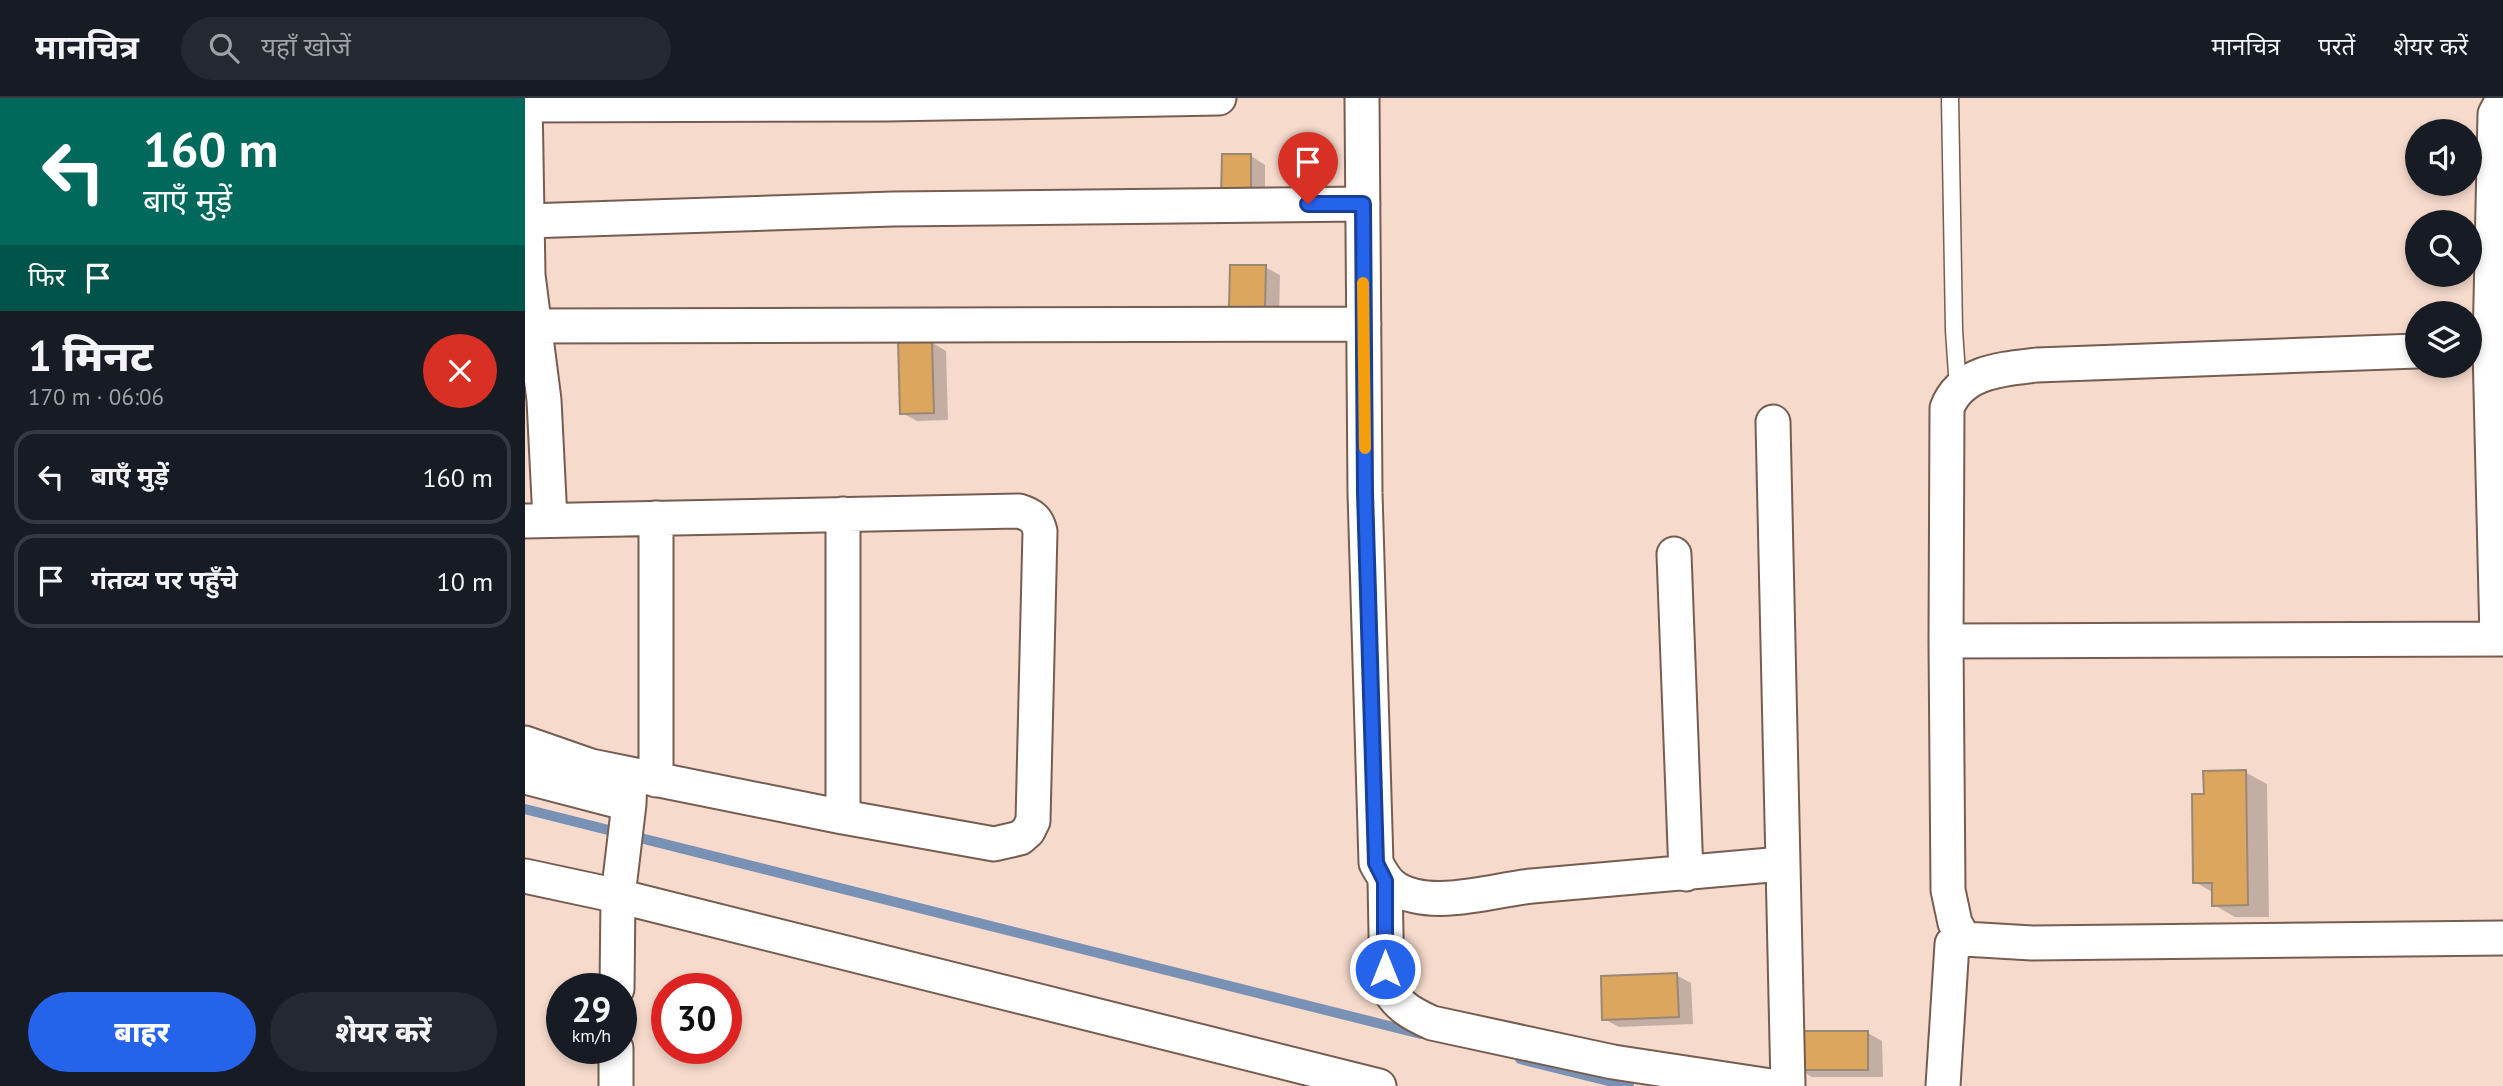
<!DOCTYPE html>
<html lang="hi">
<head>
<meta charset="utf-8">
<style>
	body { margin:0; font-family:"PT Sans","Noto Sans Devanagari",sans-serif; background:#242831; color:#f1f3f6; height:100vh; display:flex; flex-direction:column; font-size:26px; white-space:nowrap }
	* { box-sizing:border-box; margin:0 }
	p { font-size:23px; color:#9ea1a6 }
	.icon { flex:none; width:38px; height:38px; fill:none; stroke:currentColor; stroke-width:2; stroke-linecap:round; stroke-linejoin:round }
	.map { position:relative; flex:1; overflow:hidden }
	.details { display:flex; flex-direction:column; background:#171b24; width:525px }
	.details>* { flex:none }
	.hud { background:#00695c; color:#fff; overflow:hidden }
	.controls { position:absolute; left:1880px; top:21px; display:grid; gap:14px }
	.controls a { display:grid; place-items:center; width:77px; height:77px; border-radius:50%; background:#171b24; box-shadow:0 4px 10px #0003; font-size:35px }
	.speed { position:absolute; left:21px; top:875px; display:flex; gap:14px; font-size:35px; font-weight:700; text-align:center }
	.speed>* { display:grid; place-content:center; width:91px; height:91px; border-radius:50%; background:#171b24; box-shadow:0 4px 10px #0003; line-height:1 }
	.speed small { font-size:18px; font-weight:400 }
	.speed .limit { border:10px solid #d22; background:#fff; color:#111 }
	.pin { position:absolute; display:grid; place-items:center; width:60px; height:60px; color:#fff; margin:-72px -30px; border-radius:50% 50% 50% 0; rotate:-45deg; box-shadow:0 0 7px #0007 }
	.pin .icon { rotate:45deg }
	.me { position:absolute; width:77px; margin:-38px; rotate:0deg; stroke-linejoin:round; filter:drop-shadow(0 0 5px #0008) }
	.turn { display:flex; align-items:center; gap:24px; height:147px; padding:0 28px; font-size:32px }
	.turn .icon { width:91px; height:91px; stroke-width:2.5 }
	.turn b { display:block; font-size:49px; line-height:60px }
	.then { display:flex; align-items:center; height:66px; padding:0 28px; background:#0003; gap:14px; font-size:26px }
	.round { display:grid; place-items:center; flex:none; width:74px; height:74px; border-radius:37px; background:#242831 }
	.head { display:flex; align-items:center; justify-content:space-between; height:119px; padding:0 28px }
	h1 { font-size:42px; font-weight:800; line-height:52px }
	.button { display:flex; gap:14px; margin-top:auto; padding:14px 28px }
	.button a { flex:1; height:80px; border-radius:42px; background:#2563eb; color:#fff; font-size:28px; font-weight:800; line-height:80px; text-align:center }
	.button a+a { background:#242831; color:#f1f3f6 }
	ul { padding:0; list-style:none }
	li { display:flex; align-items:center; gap:21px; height:94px; margin:0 14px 10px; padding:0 14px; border:4px solid #363941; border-radius:21px }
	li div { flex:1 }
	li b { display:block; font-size:26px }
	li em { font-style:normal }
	header { display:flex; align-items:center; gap:42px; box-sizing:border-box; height:98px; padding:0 35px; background:#171b24; border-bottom:2px solid #363941 }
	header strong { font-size:33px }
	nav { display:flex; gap:38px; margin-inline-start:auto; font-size:24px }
	.search { width:490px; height:63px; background:#242831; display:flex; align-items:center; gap:18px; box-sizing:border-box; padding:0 24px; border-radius:38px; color:#9ea1a6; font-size:26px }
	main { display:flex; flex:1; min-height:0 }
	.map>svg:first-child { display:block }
	.shadow { fill:#0003 }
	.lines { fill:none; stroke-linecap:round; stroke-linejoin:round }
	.stream { stroke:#7a91b6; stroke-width:10 }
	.building { fill:#dca65f; stroke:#998873; stroke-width:2 }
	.service-casing { stroke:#755d51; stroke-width:19 }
	.minor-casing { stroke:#755d51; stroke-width:37 }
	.service { stroke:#fff; stroke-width:16 }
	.minor { stroke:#fff; stroke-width:33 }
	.route-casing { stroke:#184099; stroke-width:18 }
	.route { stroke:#2563eb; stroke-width:12 }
	.slow { stroke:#f59e0b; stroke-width:12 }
</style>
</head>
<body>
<header>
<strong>मानचित्र</strong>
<div class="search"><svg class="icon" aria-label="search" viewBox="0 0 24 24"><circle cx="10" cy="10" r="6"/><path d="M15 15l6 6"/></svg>यहाँ खोजें</div>
<nav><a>मानचित्र</a><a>परतें</a><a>शेयर करें</a></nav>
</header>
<main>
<section class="details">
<div class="hud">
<div class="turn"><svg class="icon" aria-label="left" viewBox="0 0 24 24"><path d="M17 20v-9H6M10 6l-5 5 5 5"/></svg><div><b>160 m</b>बाएँ मुड़ें</div></div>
<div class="then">फिर<svg class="icon" aria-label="arrive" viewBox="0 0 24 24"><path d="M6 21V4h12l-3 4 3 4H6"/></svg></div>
</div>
<div class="head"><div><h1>1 मिनट</h1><p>170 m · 06:06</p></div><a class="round" style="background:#d93025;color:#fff"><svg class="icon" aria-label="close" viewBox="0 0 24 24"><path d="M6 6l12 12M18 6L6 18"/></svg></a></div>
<ul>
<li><svg class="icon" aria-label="left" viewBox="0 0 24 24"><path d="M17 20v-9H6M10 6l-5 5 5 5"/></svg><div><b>बाएँ मुड़ें</b></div><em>160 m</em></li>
<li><svg class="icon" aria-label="arrive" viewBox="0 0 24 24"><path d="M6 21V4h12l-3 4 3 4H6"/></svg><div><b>गंतव्य पर पहुँचे</b></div><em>10 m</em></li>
</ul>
<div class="button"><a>बाहर</a><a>शेयर करें</a></div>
</section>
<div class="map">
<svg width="1978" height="988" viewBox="0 0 1978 988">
	<rect width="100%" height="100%" fill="#f6dacc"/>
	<path class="shadow" d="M726,58L740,67V109H713Z
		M740,169L755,177L754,218L721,217Z
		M406,244L421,253L423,322L392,323L377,315Z
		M1720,674L1742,686L1744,819H1710L1689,807V795L1670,784Z
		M1151,877L1166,885L1168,926L1094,929L1079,921Z
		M1343,935L1357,943L1358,979H1287L1272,971Z"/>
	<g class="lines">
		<path class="stream" d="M0,711L896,936
			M995,961L1104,988"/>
	</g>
	<path class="building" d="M697,56H726V101H696Z
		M705,167H741L740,210H704Z
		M373,243H407L409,315L375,316Z
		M1721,672L1723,807L1687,808V785H1668L1667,696H1679L1678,673Z
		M1152,875L1154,919L1077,922L1076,878Z
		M1270,933H1343V972H1270Z"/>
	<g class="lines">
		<g class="service-casing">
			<path id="service" d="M1425,0L1429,232L1433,291"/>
		</g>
		<g class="minor-casing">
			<path id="minor" d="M0,0L3,177L19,302L25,422
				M837,0L840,395L851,765C861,784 868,793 890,798C925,806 971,792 1007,788C1090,780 1174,774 1257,766
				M0,7L362,6L694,0
				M2,123L368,111L838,106
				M0,228L839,226
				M1248,324L1263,988
				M318,416V719
				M0,423L494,413C507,417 512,421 515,433L508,723L503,733L495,740L469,746L318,719L105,676L66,668L0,645
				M1149,456L1161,776
				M1972,541L1965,250L1970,16L1978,1
				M1421,543L1978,541
				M0,679L104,706
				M131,682V420
				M0,778L93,798L854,988
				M860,783L862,888C872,908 887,916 907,925L1088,964L1246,988
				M1439,841L1430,825L1423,792L1421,543L1422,310C1436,273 1478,271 1512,267L1892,253
				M92,891L93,798L104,706L105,676
				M91,988V950
				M1418,988L1427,846L1439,841L1507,845L1978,840"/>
		</g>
		<use href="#service" class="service"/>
		<use href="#minor" class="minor"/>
	</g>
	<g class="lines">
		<g class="route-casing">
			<path id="route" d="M783,106H838L840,395L851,765L860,783V871"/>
		</g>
		<use href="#route" class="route"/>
		<path class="slow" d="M838,185L840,350"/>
	</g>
</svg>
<div class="controls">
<a><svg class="icon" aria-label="sound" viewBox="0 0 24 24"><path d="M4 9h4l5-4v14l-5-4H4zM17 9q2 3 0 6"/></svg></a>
<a><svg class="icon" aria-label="search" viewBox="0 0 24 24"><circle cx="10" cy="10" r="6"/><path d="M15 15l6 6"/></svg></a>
<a><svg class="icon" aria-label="layers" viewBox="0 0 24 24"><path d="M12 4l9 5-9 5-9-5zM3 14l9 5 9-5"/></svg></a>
</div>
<div class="speed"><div>29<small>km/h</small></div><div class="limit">30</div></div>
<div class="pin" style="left:783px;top:106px;background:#d93025"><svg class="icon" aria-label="arrive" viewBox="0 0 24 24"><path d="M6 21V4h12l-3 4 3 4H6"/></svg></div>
<svg class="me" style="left:860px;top:871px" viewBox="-20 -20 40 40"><circle r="17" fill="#2563eb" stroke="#fff" stroke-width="3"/><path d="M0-11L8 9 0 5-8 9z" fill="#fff"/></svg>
</div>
</main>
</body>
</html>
